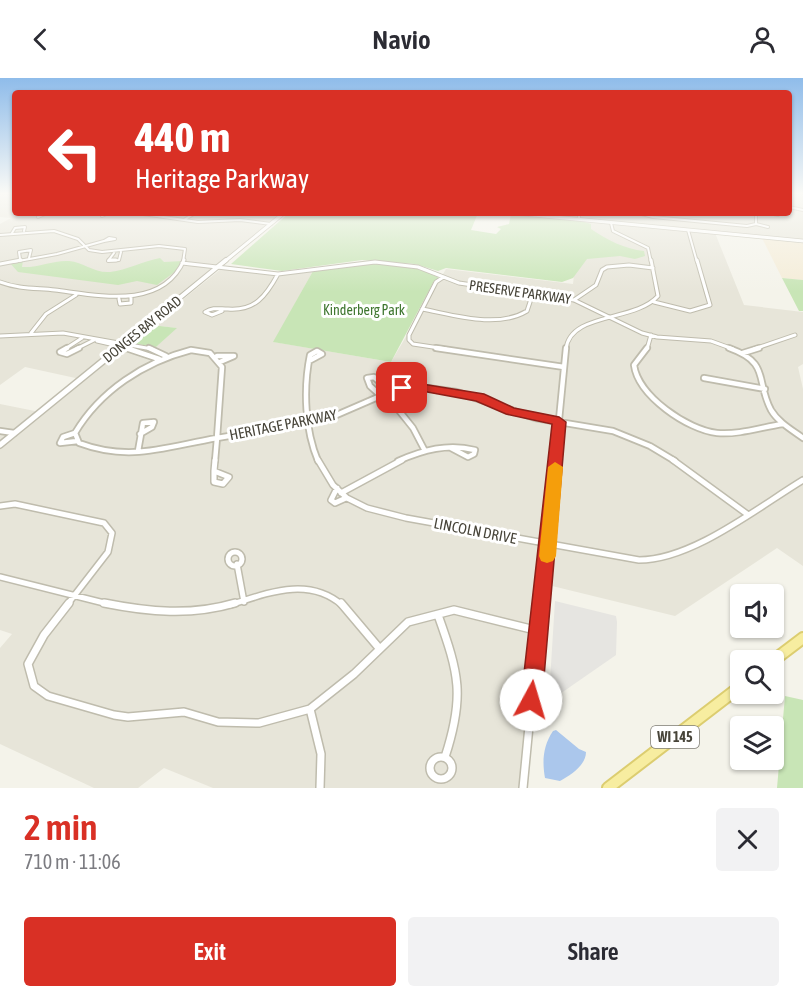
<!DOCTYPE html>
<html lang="en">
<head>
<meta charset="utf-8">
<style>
	body { margin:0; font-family:"Asap Condensed",sans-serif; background:#f2f2f3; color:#2b2b33; height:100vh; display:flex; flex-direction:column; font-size:22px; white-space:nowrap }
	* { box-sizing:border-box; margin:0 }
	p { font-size:20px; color:#7c7c81 }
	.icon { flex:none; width:33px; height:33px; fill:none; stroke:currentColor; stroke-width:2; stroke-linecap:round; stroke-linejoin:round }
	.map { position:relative; height:710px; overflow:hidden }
	.sheet { display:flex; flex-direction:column; background:#fff; flex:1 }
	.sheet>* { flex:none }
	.hud { position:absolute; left:12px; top:12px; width:780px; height:126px; border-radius:6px; box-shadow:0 2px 4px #0004; background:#d93025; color:#fff; overflow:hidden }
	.buttons { position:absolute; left:730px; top:506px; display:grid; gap:12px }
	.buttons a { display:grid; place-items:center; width:54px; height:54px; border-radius:6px; background:#fff; box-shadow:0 2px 4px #0004; font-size:30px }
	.pin { position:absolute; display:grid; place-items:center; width:51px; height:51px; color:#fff; margin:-26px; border-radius:12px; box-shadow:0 3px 9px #0006 }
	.me { position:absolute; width:66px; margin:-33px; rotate:6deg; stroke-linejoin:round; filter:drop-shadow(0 0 4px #0008) }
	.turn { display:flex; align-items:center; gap:21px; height:126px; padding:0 24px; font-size:27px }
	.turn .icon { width:78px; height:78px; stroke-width:2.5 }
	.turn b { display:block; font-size:42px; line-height:51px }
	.round { display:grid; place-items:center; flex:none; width:63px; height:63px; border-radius:6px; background:#f2f2f3 }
	.head { display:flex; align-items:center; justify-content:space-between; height:102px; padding:0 24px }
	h1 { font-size:36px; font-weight:600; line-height:45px; color:#d93025 }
	.button { display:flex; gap:12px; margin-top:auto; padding:12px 24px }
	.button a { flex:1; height:69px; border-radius:6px; background:#d93025; color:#fff; font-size:24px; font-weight:600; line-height:69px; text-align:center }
	.button a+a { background:#f2f2f3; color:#2b2b33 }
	header { display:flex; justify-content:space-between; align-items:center; height:78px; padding:0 24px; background:#fff; font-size:27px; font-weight:600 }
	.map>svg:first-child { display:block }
	.residential { fill:#e7e5d9 }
	.commercial { fill:#f4ecd7 }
	.green { fill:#c8e5b6 }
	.parking { fill:#e6e5e1 }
	.water { fill:#abc7ec }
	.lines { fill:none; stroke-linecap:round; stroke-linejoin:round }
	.minor-far4-casing { stroke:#bfbcad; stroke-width:4 }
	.minor-far3-casing { stroke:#bfbcad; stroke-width:5 }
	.minor-far2-casing { stroke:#bfbcad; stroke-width:8 }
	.minor-far1-casing { stroke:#bfbcad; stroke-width:8 }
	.minor-casing { stroke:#bfbcad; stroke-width:10 }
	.tertiary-far2-casing { stroke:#bfbcad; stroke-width:4.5 }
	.tertiary-far1-casing { stroke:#bfbcad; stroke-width:6 }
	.tertiary-casing { stroke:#bfbcad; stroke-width:8 }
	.primary-casing { stroke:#dccd70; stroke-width:14 }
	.minor-far4 { stroke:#fff; stroke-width:2 }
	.minor-far3 { stroke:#fff; stroke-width:3 }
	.minor-far2 { stroke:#fff; stroke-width:4.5 }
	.minor-far1 { stroke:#fff; stroke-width:5 }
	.minor { stroke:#fff; stroke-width:7 }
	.tertiary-far2 { stroke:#fff; stroke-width:3 }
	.tertiary-far1 { stroke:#fff; stroke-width:4 }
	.tertiary { stroke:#fff; stroke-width:5 }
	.primary { stroke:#f7eda0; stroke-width:10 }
	.route { fill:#d93025; stroke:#8d1f18; stroke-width:1.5 }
	.slow { fill:#f59e0b }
	.labels { text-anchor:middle; stroke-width:6; stroke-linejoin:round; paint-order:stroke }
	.far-street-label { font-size:14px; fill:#474439; stroke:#fff }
	.far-park-label { font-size:14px; fill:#3e762f; stroke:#fff }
	.shield { fill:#fff; stroke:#7e7c74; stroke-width:1.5 }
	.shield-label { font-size:14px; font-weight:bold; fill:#474439 }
	.street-label { font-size:15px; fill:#474439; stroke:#fff }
</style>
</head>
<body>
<header><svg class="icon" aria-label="back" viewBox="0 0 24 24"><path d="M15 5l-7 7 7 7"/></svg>Navio<svg class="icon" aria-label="person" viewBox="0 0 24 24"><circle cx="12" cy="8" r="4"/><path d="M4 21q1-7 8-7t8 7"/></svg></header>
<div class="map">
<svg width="803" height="710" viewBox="0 0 803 710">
	<rect width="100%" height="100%" fill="#f4f3ea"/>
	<path class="residential" d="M0,115H15V135H284L126,265L156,269L176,250L151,247L221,191L277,198L313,193L274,264L391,284L446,191L573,206L580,141L522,135H789V115H803V162L715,155L744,227L803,234V286L798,289L803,311V488L777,470L675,538L544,506L524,710H213L164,690L138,710H94L0,666V570L12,556L0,552V326L40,334L80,301L25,289L0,307V146L11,140L0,139Z"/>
	<path class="commercial" d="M762,160L803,165V202L782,200Z"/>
	<path class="green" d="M289,135H478L471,152L496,156L501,151L497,149L509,146L511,136L581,143L591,146V151C607,162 625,171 644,173L645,178L635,181L620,178L587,181L573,200L562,204L446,190L438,193L415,186L362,182L282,193L231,186Z
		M160,180L164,184L183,183L176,193L157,207L137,203L118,207L18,194L9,184L23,182L22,189C38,190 53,182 69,183C84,184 93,195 110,194C127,192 143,183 160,180Z
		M376,185L424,192L439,200L434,203L391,284L273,264L313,193Z
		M782,200L803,202V233H799Z
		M151,247L177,250L156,269L131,265Z
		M785,618L803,622V710H777Z"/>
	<path class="parking" d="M555,523L616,538L617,544L616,577L554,620L549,619Z"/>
	<path class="water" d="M556,652L579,671L586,674C586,687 571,697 560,703L545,700C542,683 543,668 553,653Z"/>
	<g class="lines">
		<g class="minor-far4-casing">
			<path id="minor-far4" d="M789,129L803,132
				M579,135V141
				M638,135L653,139L747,148L756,146V135
				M769,135L778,137
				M143,136L198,144L240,142L271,146
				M627,136L632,135
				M102,138L108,135
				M38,139L47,135
				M184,142L195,135
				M611,145L613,153L648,170L651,184
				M756,146L768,149
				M688,152L697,184
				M12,155L15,150L25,149L24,153
				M0,157L54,153L78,161L89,172L102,174L159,168L185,171L183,184
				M109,160L115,161L104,163Z
				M114,175L108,183L119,182L121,174
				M20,181L19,174L31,172L29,180
				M13,184L57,176L104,163"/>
		</g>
		<g class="minor-far3-casing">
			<path id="minor-far3" d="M109,182H116
				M182,185L278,196L375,184L418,189L459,205L574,222L642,255L657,259L711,263L733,271
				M0,186L21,182
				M442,200L436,204L409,257V262L413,266L446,271
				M0,204C18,211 36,210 55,212C96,217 162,233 184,182
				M119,221L120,226L131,225V218
				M574,222L596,207L602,192L607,189L629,187L653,190
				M654,224L690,233L710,227L697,182
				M422,231C454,237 497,251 527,233L533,215
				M222,233L212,237L205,234C213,229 219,231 228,231C255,233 266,218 278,196
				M31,255L46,236L76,217
				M0,258L63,255L152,271
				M97,263L132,271
				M65,271L82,260
				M76,271L94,262
				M566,271C570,234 635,244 658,218L651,182
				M647,271L651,257
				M754,271L795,257"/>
		</g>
		<g class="minor-far2-casing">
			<path id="minor-far2" d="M67,270L60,274L67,276L79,270
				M126,270L159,281
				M149,270L166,278
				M436,270L564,289
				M647,270L634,287C638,318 688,352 717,355C739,357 762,349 783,346
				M729,270C771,285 755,302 771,332C778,344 792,352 803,360
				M191,272L210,275L222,289L217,360C165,369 130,384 79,365L75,355C100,313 144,284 191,272Z
				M743,275L759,270
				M217,278H234L220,284
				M309,283L322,276L317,273L310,277C303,311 305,352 318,383
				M704,300L765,311
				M385,315L413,350L425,373
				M380,317L370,308L367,300L374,299L390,313
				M0,353L14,355
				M75,355L63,359L60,365L78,363
				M217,360L325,342L392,313L428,310L457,314L535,340L613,353L650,368L675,383
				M138,373L143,345L154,344L152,349L140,356
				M215,383L217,360
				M398,383C423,372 448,365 475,372L474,376L468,379L451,370
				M555,383L566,270"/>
		</g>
		<g class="minor-far1-casing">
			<path id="minor-far1" d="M318,382L333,407L347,420L367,430L406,440L639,482C692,482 757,430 803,402
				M673,382L747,436
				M214,393L229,399L223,406L214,404Z
				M214,393L215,382
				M337,410L331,422L335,425L346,420
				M341,415L402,382
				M0,428L15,426L104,445L112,455L108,474L67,527
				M228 481a7 7 0 1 1 14 0a7 7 0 1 1-14 0Z
				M237,486L244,524
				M0,499L112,527
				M230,527C268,515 308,498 342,527
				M541,527L555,382"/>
		</g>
		<g class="minor-casing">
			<path id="minor" d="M69,525L44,557L28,586L34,608L48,618L114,637L128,639L184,634L218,644L259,645L310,631L354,596L408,544L454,532L539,553
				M104,525C149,534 191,538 235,525
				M341,525L379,570
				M438,537C459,596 465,618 445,679
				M310,631L321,676L320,710
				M430 690a11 11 0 1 1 22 0a11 11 0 1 1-22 0Z
				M523,710L541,525"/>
		</g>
		<g class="tertiary-far2-casing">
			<path id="tertiary-far2" d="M513,135L803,163
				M224,184L284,135"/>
		</g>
		<g class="tertiary-far1-casing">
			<path id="tertiary-far1" d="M117,271L226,182"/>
		</g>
		<g class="tertiary-casing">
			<path id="tertiary" d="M0,367L119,270"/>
		</g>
		<g class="primary-casing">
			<path id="primary" d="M774,582L803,560
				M608,710L741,608"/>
		</g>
		<use href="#minor-far4" class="minor-far4"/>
		<use href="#minor-far3" class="minor-far3"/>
		<use href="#minor-far2" class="minor-far2"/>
		<use href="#minor-far1" class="minor-far1"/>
		<use href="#minor" class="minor"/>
		<use href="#tertiary-far2" class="tertiary-far2"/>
		<use href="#tertiary-far1" class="tertiary-far1"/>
		<use href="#tertiary" class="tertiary"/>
		<use href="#primary" class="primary"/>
	</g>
	<linearGradient id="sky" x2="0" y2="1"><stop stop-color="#8fbcea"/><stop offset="0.54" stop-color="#fafaf6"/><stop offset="1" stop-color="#fafaf6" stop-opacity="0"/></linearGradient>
	<rect width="803" height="214" fill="url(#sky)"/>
	<path class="route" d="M422,306L484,316L514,330L559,339L566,344L542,622L539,629L531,632L524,629L521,622L552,346L506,336L476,323L422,313L402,314L396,310L402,307Z"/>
	<path class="slow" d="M555,384L563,389L556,478L553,483L547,485L541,483L539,478L548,389Z"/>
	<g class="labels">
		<g class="far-street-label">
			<text transform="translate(520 214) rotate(8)" y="5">PRESERVE PARKWAY</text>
			<text transform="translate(142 251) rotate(-39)" y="5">DONGES BAY ROAD</text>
		</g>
		<g class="far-park-label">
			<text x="364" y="237">Kinderberg Park</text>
		</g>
		<rect class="shield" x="651" y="648" width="48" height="22" rx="4.5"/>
		<g class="shield-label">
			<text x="675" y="664">WI 145</text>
		</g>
		<g class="street-label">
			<text transform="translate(283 347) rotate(-11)" y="5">HERITAGE PARKWAY</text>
			<text transform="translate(475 453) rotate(11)" y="5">LINCOLN DRIVE</text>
		</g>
	</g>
</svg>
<div class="buttons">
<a><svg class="icon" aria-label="sound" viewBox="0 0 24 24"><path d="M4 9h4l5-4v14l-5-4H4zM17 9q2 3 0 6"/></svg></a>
<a><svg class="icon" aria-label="search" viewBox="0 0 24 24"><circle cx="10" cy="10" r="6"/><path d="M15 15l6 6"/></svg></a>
<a><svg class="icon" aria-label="layers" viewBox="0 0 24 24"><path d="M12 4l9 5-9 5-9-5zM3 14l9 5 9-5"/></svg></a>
</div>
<div class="pin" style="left:402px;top:310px;background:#d93025"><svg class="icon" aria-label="arrive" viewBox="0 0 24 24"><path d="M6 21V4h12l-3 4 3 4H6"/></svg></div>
<svg class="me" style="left:531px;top:622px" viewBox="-20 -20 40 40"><circle r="19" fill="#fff"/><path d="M0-13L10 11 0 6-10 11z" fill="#d93025"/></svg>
<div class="hud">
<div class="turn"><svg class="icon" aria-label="left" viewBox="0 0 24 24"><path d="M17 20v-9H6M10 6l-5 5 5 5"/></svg><div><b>440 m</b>Heritage Parkway</div></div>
</div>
</div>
<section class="sheet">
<div class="head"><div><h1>2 min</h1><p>710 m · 11:06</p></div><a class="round"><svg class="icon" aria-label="close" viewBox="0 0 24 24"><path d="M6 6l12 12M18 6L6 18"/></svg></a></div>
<div class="button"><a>Exit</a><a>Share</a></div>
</section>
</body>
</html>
